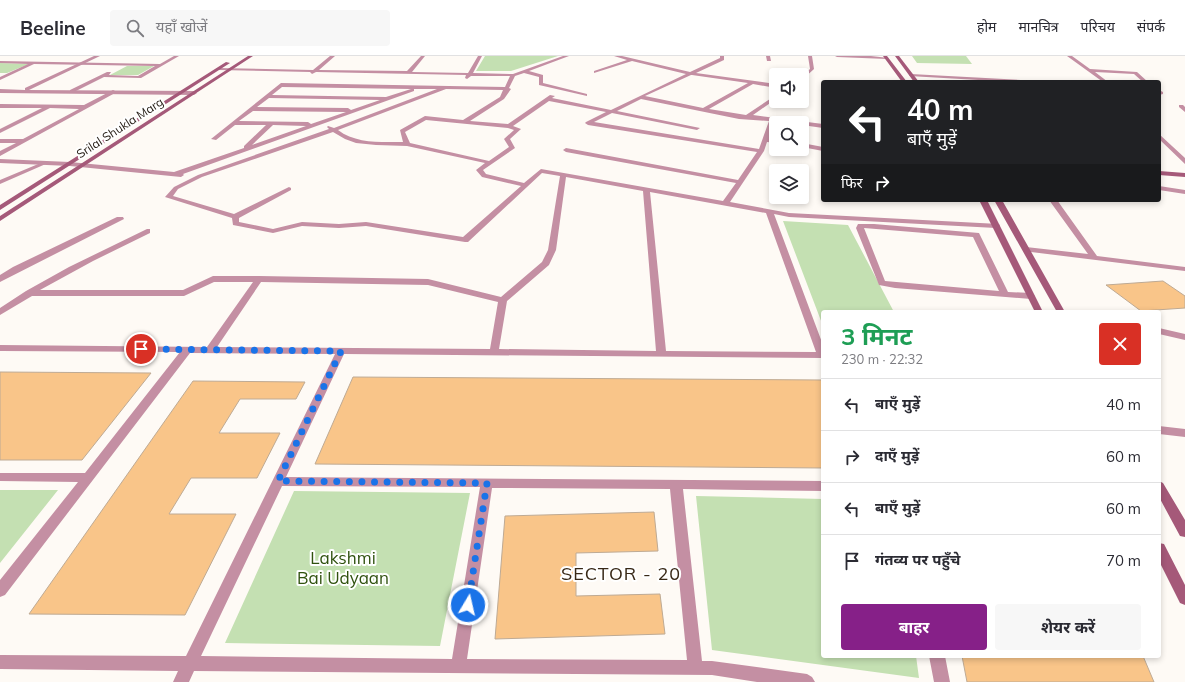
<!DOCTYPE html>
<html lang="hi">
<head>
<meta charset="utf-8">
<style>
	body { margin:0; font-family:Mulish,"Noto Sans Devanagari",sans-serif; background:#f7f7f7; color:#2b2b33; height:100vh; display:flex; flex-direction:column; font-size:15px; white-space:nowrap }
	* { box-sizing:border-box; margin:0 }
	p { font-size:13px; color:#7c7c81 }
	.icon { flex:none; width:22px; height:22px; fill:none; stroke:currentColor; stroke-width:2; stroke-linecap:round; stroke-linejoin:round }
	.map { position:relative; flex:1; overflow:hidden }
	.side { position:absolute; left:821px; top:254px; width:340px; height:348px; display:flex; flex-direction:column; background:#fff; border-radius:4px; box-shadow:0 2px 6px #0003 }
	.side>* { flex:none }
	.guide { position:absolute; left:821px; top:24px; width:340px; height:122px; border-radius:4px; box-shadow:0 2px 6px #0003; background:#202124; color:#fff; overflow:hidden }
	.tools { position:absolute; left:769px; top:12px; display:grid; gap:8px }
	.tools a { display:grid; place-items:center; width:40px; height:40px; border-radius:4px; background:#fff; box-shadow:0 2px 6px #0003; font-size:20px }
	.pin { position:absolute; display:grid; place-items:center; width:34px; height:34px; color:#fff; margin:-17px; border:2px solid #fff; border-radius:50%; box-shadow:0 1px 4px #0007 }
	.me { position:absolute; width:44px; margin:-22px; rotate:9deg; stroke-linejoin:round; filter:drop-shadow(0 0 3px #0008) }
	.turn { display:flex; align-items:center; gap:14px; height:84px; padding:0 20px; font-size:18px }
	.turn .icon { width:52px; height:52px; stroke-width:2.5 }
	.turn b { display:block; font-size:28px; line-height:34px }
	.then { display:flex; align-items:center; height:38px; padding:0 20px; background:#0003; gap:8px; font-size:15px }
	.round { display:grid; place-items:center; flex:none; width:42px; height:42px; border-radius:4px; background:#f7f7f7 }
	.overview { display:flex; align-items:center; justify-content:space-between; height:68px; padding:0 20px }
	h1 { font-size:24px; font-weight:700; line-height:30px; color:#1e9e55 }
	.button { display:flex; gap:8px; margin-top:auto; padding:8px 20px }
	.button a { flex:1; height:46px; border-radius:4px; background:#862088; color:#fff; font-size:16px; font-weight:700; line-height:46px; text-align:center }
	.button a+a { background:#f7f7f7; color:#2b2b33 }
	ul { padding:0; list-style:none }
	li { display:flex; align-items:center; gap:12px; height:52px; padding:0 20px; border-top:1px solid #e1e1e2 }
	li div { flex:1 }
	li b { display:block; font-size:15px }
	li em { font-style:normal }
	header { display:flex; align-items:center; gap:24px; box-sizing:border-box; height:56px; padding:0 20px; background:#fff; border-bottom:1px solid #e1e1e2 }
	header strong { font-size:19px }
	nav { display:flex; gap:22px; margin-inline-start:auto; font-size:14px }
	.search { width:280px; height:36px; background:#f7f7f7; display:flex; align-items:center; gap:10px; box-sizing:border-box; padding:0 14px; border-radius:4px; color:#7c7c81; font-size:15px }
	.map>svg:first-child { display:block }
	.green { fill:#c4e0b2 }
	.building { fill:#f9c589; stroke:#beaa94 }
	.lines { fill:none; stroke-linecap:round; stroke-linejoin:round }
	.lane { fill:#c48fa3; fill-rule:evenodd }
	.street { fill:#c48fa3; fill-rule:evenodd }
	.secondary { fill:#a55979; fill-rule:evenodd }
	.route { stroke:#1a73e8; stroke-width:7; stroke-dasharray:0 12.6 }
	.labels { text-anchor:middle; stroke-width:4; stroke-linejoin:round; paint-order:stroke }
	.far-street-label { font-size:12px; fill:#292119; stroke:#fff }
	.near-park-label { font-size:17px; fill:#30520f; stroke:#fff }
	.near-neighbourhood-label { font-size:18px; letter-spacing:1px; fill:#382816; stroke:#fff }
</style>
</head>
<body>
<header>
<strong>Beeline</strong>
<div class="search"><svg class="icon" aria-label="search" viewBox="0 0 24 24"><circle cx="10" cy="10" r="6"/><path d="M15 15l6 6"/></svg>यहाँ खोजें</div>
<nav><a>होम</a><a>मानचित्र</a><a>परिचय</a><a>संपर्क</a></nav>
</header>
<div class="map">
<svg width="1185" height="626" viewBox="0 0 1185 626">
	<rect width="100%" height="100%" fill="#fefaf5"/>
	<path class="green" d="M485,0H558L511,15H476Z
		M912,0H966L972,8L917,7Z
		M0,7L29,8L7,17H0Z
		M127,10H154L138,19H110Z
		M783,165L848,169L894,256H823V270Z
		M0,434H58L0,507Z
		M294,435L470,437L440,590L225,587Z
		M696,440L823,443V600H916L919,622L712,594Z"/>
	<path class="building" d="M1163,225L1185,240V252L1141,255L1106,229Z
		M0,316L151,317L82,404H0Z
		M353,321L823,324V412L315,408Z
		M193,325L305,326L296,343H240L219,377H280L257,422H191L169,458H236L185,559L29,558Z
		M654,456L658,495L576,497V540L660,538L665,578L495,583L505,460Z
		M962,600H1143L1154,626H967Z"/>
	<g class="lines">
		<path class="lane" d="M174,0H179L141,22L104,21L72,37L70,36V34L107,16H111L109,19L138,20L155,10L34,8L0,24V21L28,8L0,7V5L160,8Z
			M1067,0H1072L1090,13L1137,16L1148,26H1143L1134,18L1095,16L1108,26H1103Z
			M113,34L115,35V37L0,100V95L16,87H0V83H23L79,53L50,52L0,77V73L42,52H0V48L84,49Z
			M1159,34L1163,36V38L1159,39Z
			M43,106L48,107L0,128V124Z
			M1159,272L1185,278V284L1159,278Z"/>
		<path class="street" d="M94,0H100L29,34L194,35L197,37L194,39L0,37V33L25,34V32Z
			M330,0H335L319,14L407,15L421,0H425L412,16L468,17L478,0H482L473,17L513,18L563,0H569L529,15L543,19V27L587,38V40L539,29V21L524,17L515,20L509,32L511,33L504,43L470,65L508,68L550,39L555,40L552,42L611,54L686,18L632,5L594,17V15L627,4L614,0H622L690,16L720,2V0H724V4L696,17L776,28V32L753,28L709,53L746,59L776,39V43L753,59L823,68V72L802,69V67L775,66L769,82L776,83V87L767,86L764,95L730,146L789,157L999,168L1000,170L996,172L789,161L774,158L823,289V302L344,298L286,421L823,425V435L683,433L702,605H712L807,618L812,621L815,626H757L712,619L194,615L189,626H173L178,615L0,613V599L186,600L335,298L190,297L5,539L0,541V524L78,426L0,425V417H85L180,296L0,295V289L207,291L253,226H214L184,240H32L0,259V252L26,235L69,211L147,173H150V177L93,205L40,234H183L213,220H259L428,223L501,241L542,206L548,194L560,120L542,117L468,186H465L366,170L339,172L302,170L273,177L233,169L232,162L165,141L174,131L198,119L329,73L327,71L328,70L334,72L437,33H414V35L183,118L184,119L181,121L70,110L0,107V103L70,106L174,116L244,92V90L266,69H235L216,84L211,83L281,27L505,31L510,20H471L467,23L465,22L466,19L316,16L312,18L310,16L218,14L216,13L218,12L313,14ZM691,19H692L748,27L703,52L645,40ZM282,31L411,33L386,41L272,39ZM446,33L503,34L500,41L463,64L425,60L400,74L403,86C382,86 356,88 338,74ZM269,42L380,44L351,54L348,52L257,51ZM641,43L739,63L769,65L759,93L594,66L612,57L697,74L700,72L617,55ZM549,45L606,56L586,66L585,67L588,69L757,96L738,124L566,92L563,94L566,96L736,127L723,145L541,113L524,127L486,118L483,114L515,92L510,83L521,73L513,70ZM253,55L346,56L311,68L308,66L239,65ZM426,64L508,72L514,74L504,83L509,91L489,105L410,87L405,76ZM273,69L306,70L252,89ZM333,76L345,83L356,87L376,89L407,90L485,107L476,114L482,121L521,130L463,181L366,166L339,168L302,166L273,173L239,166V162L291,134V132L289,131L234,158L173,140L178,133L202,121ZM566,121L643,135L656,295L499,293L507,245L549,209L556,194ZM650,136L766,157L816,296L666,295ZM261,226L428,229L498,246L490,293L217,291ZM282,430L480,431L452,603L201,600ZM492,432L670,433L687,604L467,603Z
			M766,0H770L771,5H767Z
			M808,0H812L814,13L802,24V20L810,13Z
			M835,0H871L889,2L887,3L837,1Z
			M911,18L1040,25L1042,26H1013L909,20Z
			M1179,49H1183L1185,51V56L1179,51Z
			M1159,78L1185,102V108L1159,83Z
			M802,87L823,91V95L802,91Z
			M1159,130L1185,134V138L1159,134Z
			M1049,144H1057L1097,200L1185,211V215L1023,195V191H1026L1088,198Z
			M117,161H123L124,163L0,226V219L13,211Z
			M858,168H874L979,177L1008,236L1031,237L1035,240L1031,243L895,232L879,229L856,172ZM864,172L973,181L999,235L885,225Z
			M1159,370L1185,373V381L1159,378Z
			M929,600H945L950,626H934Z"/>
		<path class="secondary" d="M248,0H253L0,165V160Z
			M883,0H887L907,26H902Z
			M895,0H899L919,26H914Z
			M226,6L230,7L0,154V149Z
			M1159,115L1185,117V121L1159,119Z
			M979,144H987L1043,256H1035Z
			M994,144H1002L1065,256H1057Z
			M1159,425L1163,427L1185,464V481L1180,480L1159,441Z
			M1159,487L1164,488L1185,529V549L1180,547L1159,505Z"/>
	</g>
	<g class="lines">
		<path class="route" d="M141,293L341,295L278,425L487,427L468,549"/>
	</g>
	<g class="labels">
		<g class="far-street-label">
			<text transform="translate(120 72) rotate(-33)" y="4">Srilal Shukla Marg</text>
		</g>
		<g class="near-park-label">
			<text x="343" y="508">Lakshmi<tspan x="343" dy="20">Bai Udyaan</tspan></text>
		</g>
		<g class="near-neighbourhood-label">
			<text x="621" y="524">SECTOR - 20</text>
		</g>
	</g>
</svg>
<div class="tools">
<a><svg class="icon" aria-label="sound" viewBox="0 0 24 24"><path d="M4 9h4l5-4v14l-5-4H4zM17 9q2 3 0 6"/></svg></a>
<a><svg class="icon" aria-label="search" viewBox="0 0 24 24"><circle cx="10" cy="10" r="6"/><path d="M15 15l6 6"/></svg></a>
<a><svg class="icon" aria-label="layers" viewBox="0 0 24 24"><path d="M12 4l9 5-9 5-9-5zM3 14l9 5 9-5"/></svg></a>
</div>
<div class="pin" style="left:141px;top:293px;background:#d93025"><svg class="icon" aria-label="arrive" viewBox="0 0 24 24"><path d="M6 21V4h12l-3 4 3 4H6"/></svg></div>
<svg class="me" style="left:468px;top:549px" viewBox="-20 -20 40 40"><circle r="17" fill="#1a73e8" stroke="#fff" stroke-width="3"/><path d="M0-11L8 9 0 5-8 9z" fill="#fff"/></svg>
<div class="guide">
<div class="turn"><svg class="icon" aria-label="left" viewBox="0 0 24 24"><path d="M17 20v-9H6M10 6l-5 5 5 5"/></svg><div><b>40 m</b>बाएँ मुड़ें</div></div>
<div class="then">फिर<svg class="icon" aria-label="right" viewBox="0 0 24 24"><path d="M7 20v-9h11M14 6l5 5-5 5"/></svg></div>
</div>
<section class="side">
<div class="overview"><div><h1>3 मिनट</h1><p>230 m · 22:32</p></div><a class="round" style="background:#d93025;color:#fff"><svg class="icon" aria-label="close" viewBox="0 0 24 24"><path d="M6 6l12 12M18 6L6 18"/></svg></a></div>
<ul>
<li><svg class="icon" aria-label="left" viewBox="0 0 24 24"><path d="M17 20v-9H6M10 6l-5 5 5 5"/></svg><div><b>बाएँ मुड़ें</b></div><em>40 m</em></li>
<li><svg class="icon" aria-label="right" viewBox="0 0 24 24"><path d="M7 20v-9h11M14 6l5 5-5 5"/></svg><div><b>दाएँ मुड़ें</b></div><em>60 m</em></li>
<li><svg class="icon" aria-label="left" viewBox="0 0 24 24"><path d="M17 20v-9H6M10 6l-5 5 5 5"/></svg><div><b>बाएँ मुड़ें</b></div><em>60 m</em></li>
<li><svg class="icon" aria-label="arrive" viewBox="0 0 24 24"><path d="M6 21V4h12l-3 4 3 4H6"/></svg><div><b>गंतव्य पर पहुँचे</b></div><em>70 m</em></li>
</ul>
<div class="button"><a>बाहर</a><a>शेयर करें</a></div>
</section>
</div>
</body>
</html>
